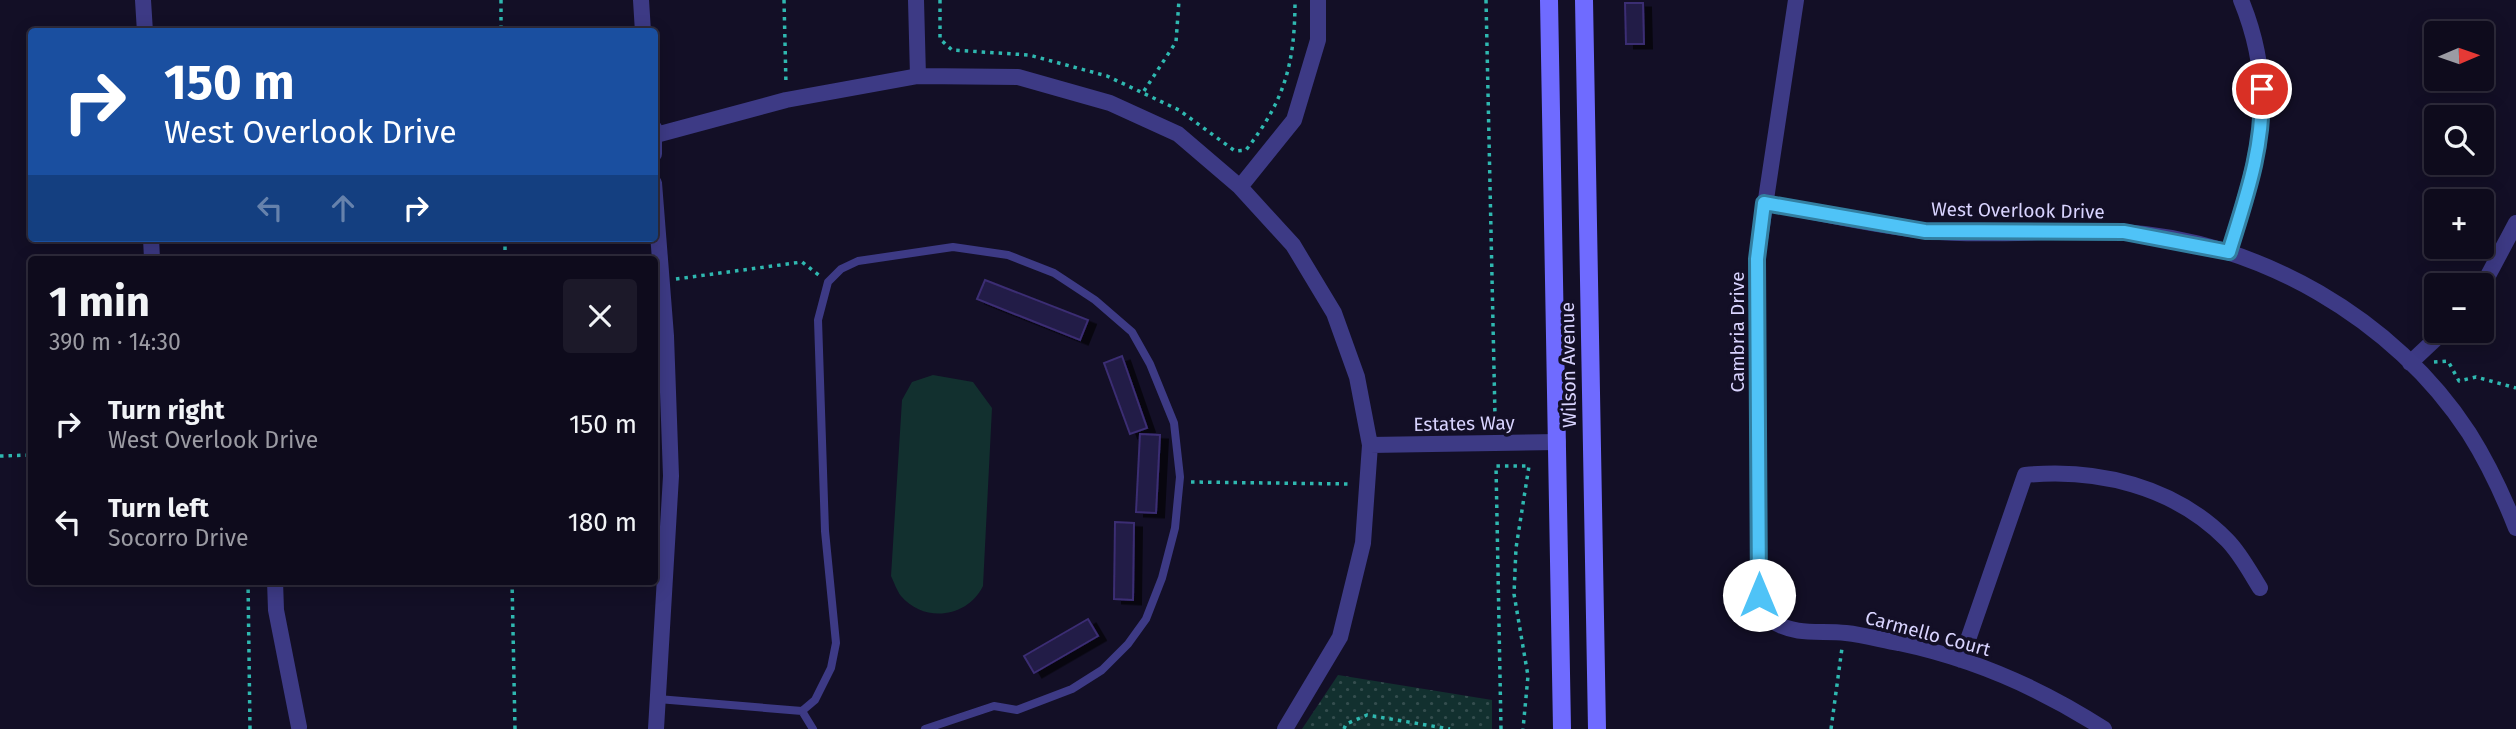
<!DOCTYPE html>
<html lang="en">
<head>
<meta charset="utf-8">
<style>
	body { margin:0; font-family:"Fira Sans",sans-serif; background:#1c1929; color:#f1f3f6; height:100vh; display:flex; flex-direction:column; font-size:26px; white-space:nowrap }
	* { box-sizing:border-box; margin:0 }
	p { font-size:23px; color:#9b9ba3 }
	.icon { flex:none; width:38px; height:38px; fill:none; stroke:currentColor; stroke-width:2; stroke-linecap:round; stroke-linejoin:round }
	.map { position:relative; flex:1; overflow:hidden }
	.drawer { position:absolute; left:28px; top:256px; width:630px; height:329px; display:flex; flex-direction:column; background:#0e0b1c; border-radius:7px; box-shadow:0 4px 18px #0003,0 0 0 2px #2e2b3b }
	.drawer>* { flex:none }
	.hud { position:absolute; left:28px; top:28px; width:630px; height:214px; border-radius:7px; box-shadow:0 4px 18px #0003,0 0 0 2px #2e2b3b; background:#1a4fa0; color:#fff; overflow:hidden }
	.needle { width:46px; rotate:88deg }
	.fabs { position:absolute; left:2424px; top:21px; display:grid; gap:14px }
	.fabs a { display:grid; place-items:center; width:70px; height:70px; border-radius:7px; background:#0e0b1c; box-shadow:0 4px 18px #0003,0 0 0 2px #2e2b3b; font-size:35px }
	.pin { position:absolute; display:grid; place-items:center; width:60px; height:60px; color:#fff; margin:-30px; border:4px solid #fff; border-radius:50%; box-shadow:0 2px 7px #0007 }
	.me { position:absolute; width:77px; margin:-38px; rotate:0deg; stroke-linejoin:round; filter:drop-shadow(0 0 5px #0008) }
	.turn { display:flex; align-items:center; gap:24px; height:147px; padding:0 21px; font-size:32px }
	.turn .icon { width:91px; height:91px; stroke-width:2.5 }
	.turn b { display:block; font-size:49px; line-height:60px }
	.lanes { display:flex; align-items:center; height:66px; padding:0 21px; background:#0003; justify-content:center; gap:35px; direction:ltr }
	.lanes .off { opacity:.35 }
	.round { display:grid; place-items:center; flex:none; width:74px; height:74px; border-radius:7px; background:#1c1929 }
	.head { display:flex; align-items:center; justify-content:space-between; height:119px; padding:0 21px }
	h1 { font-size:42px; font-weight:700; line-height:52px }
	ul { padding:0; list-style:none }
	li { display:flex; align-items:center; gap:21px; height:98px; padding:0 21px }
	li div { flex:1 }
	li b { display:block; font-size:26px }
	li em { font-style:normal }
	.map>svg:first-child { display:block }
	.green { fill:#12302f }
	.park { fill:url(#park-dots) }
	.building { fill:#241b47; stroke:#3b2d73; stroke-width:2; filter:url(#shadow) }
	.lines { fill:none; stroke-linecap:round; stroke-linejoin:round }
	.path { stroke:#2fb8b0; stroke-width:3.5; stroke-dasharray:3.5 5; stroke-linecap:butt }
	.lane { stroke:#3d3a85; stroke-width:8 }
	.street { stroke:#3d3a85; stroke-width:16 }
	.secondary { stroke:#6f6bff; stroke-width:18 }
	.route-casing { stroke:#337fa1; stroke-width:18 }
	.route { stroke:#4fc3f7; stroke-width:12 }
	.labels { text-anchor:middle; stroke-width:7; stroke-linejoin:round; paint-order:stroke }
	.street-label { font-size:19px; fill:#d9d4ff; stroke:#130f26 }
</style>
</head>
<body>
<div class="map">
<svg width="2516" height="729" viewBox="0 0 2516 729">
	<defs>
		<pattern id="park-dots" width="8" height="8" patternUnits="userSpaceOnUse" patternTransform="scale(1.75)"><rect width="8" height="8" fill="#12302f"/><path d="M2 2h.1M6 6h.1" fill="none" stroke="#344d4e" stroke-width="1.8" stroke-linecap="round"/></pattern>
		<filter id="shadow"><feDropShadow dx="8" dy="4.5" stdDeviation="0" flood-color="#0009"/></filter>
	</defs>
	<rect width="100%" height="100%" fill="#130f26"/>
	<path class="green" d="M933,375L973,382L992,408L983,586C968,617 925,624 901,596C897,591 894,582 891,576L902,400L912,382Z"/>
	<path class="park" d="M1338,675L1492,700V729H1302Z"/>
	<path class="building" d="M1625,3H1643L1644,44H1626Z
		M985,280L1088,320L1080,340L977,299Z
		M1122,356L1147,428L1130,434L1104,363Z
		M1140,434L1160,435L1156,513L1136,512Z
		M1115,522L1134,523L1133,600L1114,599Z
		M1088,619L1098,636L1034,673L1024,656Z"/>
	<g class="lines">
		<path class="path" d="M501,0V32
			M784,0L786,85
			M940,0V39L952,50L1029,55L1107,76L1179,110L1235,151L1246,150C1285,100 1295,63 1295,0
			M1486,0L1495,416
			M1144,91L1176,42L1179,0
			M505,238V259
			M618,259H635
			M676,279L802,262L820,276
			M2434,362L2448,361L2459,381L2476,377L2516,388
			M0,456L32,455
			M1191,482L1351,484
			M248,581L250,729
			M512,581L515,729
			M1344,729L1346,724L1367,715L1450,729
			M1501,729L1496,466H1529L1516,548L1514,594L1528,676L1523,729
			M1831,729L1842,648"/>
		<path class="lane" d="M658,699L802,711L815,700L831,668L836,643L825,531L818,320L828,282L841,269L858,261L953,247L1008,255L1054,273L1095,300L1132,332L1150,364L1174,423L1180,477L1175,528L1162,578L1146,619L1128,644L1102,670L1072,689L1017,710L994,706L925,729
			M802,711L813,729"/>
		<path class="street" d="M143,0L145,32
			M641,0L643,32
			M916,0L918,76
			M1796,0L1757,259L1759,595C1762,604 1765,617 1774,622C1797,636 1821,630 1846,633C1864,635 1882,640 1899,643C1971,658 2042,689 2104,729
			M654,128V154
			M656,135L786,100L918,76L1018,77L1110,103L1178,134L1240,187L1293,245L1334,313L1357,377L1370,445L1363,543L1340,637L1285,729
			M654,183L666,336L671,476L656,729
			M1240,187L1294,120L1318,40V0
			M1764,203C1818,212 1872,226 1927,231C1992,237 2058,229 2123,232C2258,240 2395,319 2469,433C2488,463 2503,495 2516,528
			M151,238L152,259
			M2229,252C2257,159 2280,95 2241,0
			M2482,287L2516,223
			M2410,363L2444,331
			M1370,445L1558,442
			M275,581L276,610L299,727
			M1961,660L2025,475C2097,468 2174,486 2227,540C2240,553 2250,572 2260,588"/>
		<path class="secondary" d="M1549,0L1562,729
			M1584,0L1597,729"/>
	</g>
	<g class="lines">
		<g class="route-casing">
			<path id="route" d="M1759,595L1757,259L1764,203L1925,231L2124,232L2229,252C2247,194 2263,150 2262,89"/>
		</g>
		<use href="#route" class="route"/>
	</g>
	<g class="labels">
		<g class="street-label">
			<text transform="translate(2018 210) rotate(1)" y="7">West Overlook Drive</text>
			<text transform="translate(1737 332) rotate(-90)" y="7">Cambria Drive</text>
			<text transform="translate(1568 365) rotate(-91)" y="7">Wilson Avenue</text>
			<text transform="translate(1464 423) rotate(-1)" y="7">Estates Way</text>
			<text transform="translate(1928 633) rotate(15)" y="7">Carmello Court</text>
		</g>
	</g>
</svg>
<div class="fabs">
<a><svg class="needle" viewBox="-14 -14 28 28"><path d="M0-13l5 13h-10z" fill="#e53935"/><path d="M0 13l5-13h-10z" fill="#9b9ba3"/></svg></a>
<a><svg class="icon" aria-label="search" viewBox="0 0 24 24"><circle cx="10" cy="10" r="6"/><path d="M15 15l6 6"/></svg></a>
<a>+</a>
<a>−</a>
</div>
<div class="pin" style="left:2262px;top:89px;background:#d93025"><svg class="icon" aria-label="arrive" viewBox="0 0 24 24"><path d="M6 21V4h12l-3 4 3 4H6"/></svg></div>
<svg class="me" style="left:1759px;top:595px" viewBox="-20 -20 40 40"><circle r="19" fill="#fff"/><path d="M0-13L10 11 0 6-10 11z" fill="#4fc3f7"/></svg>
<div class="hud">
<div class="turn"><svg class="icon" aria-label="right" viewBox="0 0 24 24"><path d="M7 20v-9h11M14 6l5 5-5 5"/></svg><div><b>150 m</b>West Overlook Drive</div></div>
<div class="lanes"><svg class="icon off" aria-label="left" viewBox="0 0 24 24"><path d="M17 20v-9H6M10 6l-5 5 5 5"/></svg><svg class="icon off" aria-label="ahead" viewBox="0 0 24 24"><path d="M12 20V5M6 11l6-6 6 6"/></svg><svg class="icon" aria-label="right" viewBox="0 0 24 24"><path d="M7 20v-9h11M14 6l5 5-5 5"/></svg></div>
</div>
<section class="drawer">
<div class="head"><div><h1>1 min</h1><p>390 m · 14:30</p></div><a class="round"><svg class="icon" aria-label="close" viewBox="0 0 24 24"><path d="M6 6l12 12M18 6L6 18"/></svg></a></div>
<ul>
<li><svg class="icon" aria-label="right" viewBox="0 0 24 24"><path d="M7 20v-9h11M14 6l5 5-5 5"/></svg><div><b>Turn right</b><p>West Overlook Drive</p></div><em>150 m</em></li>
<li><svg class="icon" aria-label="left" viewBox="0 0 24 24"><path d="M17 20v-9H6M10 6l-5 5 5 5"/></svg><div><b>Turn left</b><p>Socorro Drive</p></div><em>180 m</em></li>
</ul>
</section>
</div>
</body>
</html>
